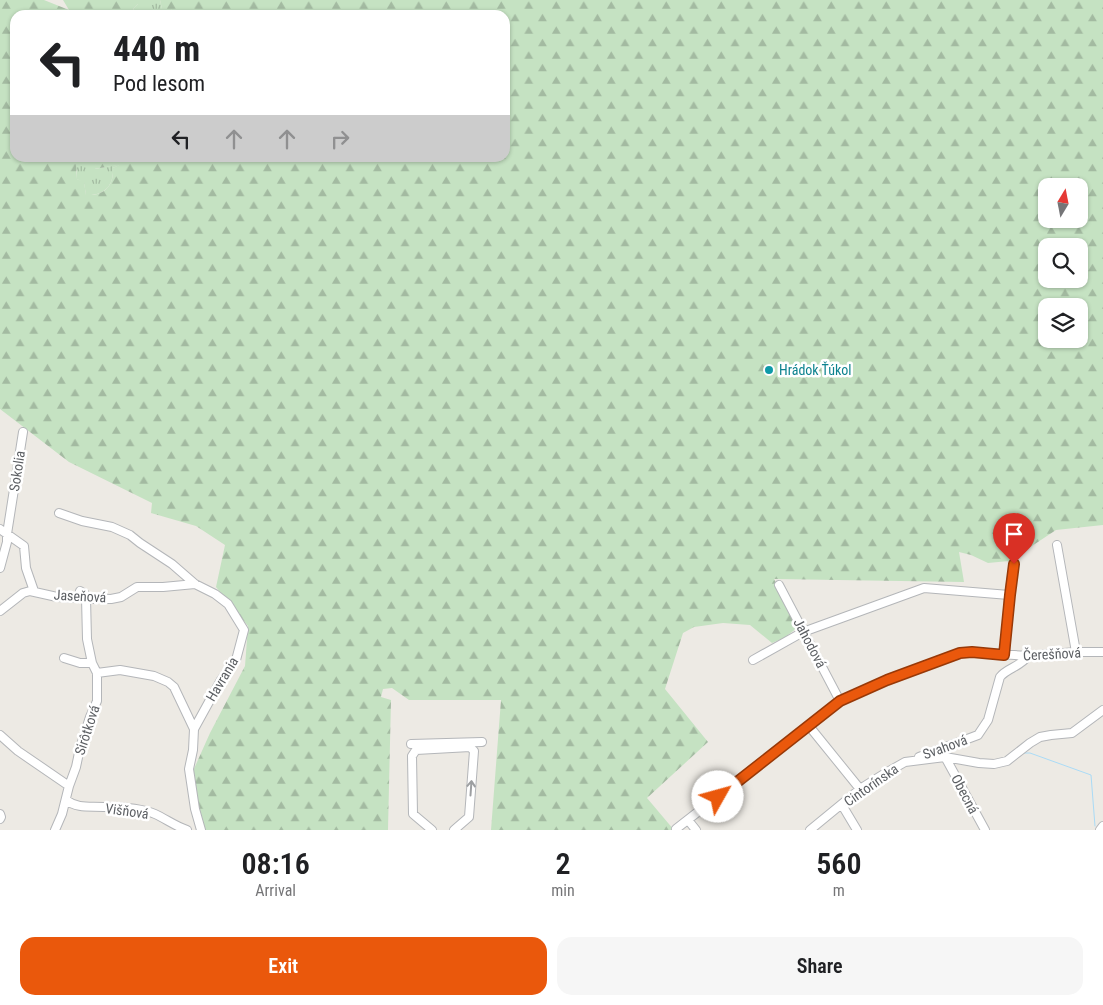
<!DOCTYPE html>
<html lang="en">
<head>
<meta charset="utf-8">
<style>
	body { margin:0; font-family:"Roboto Condensed",sans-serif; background:#f6f6f6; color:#202124; height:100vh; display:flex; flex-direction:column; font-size:19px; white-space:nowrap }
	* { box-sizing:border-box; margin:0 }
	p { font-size:16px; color:#757577 }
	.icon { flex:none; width:28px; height:28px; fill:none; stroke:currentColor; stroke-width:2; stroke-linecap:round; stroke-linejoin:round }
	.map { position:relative; height:830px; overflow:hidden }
	.side { display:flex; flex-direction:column; background:#fff; flex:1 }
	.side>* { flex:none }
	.banner { position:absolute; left:10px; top:10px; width:500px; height:152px; border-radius:15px; box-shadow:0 1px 4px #0004; background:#fff; color:#202124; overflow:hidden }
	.needle { width:32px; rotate:10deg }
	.controls { position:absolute; left:1038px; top:178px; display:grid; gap:10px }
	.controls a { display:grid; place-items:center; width:50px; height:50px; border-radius:10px; background:#fff; box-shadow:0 1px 4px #0004; font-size:25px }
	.pin { position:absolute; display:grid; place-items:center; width:42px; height:42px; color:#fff; margin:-51px -21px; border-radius:50% 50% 50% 0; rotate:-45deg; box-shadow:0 0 5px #0007 }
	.pin .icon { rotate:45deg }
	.me { position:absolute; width:55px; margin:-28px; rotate:52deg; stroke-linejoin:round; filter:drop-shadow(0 0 4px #0008) }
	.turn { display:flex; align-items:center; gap:18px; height:105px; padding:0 20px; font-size:22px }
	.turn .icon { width:65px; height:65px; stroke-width:2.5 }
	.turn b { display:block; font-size:35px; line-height:42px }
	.lanes { display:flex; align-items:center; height:48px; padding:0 20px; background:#0003; justify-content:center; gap:25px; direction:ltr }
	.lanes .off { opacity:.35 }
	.eta { display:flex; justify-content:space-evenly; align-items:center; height:85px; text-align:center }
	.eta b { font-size:30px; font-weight:600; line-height:35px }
	.button { display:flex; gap:10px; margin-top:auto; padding:10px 20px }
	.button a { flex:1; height:58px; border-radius:15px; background:#ea580c; color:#fff; font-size:20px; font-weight:600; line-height:58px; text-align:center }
	.button a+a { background:#f6f6f6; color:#202124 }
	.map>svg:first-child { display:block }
	.grass { fill:url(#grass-tufts) }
	.forest { fill:url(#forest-firs); fill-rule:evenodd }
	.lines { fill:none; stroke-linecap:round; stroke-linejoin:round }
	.stream { stroke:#aadbf6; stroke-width:1 }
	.minor-casing { stroke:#b4b6b9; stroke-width:10 }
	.minor { stroke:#fff; stroke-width:8 }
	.oneway { stroke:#9d9fa1 }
	.route-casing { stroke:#983908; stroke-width:12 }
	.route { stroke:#ea580c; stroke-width:9 }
	.culture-dot { fill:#0f9aa8; stroke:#fff; stroke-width:2 }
	.labels { text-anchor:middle; stroke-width:5; stroke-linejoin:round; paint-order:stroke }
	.culture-label { font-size:14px; fill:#0d838f; stroke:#fff; text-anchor:start }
	.street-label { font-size:14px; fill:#5c5f63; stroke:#fff }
</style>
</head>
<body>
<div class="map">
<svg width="1103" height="830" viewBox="0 0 1103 830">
	<defs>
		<pattern id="grass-tufts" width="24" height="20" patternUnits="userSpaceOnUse" patternTransform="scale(1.25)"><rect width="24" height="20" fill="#c5e2c2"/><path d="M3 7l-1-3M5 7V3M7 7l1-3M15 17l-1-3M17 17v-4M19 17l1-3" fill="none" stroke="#a3baa1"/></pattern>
		<pattern id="forest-firs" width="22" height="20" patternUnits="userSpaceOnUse" patternTransform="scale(1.25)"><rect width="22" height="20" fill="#c5e2c2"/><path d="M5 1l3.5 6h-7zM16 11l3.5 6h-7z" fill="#a3baa1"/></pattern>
	</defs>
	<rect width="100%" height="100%" fill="#edeae4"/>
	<path class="grass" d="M138,0H160L162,9H171L173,15H138L133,9L138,4Z
		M75,158H97L95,169L122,164L113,168C114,186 104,196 86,195L84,183L77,179V171L72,161Z"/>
	<path class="forest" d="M0,0H44L69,10L63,0H138V4L133,9L138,15H15V158H75L72,161L76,164L77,179L84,182L86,195C104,196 114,186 113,168L119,165L94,169L97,158H505V15H173L171,9H162L160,0H1103V525L1056,530L1009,561L988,563L971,555L959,552L964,582L774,579L797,628L784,638L772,643L750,625L723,623L694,627L683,633L665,689L708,742L647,798L674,830H491L501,700H409L392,688L383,689L381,697L391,700L388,830H203L193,771L210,733L245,666L248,626L216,587L225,545L196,526L151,513L152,503L69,462L0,409ZM1046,186H1079V219H1046ZM1046,246H1079V279H1046ZM1046,306H1079V339H1046Z"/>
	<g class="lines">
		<path class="stream" d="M1022,753H1030L1091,775L1095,826"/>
		<g class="minor-casing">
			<path id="minor" d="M59,513L82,521L112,527L130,535L140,543L172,564L195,584L215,594L228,604L244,630L236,660L221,680L194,729L193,750L189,769L195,809L201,830
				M0,529L24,546L26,568L34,591
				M1057,545L1076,652
				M0,568L7,542V534L23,432
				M779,585L840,701
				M0,611L23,593L30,591L57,597L111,599L121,597L137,587H163L195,584
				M1005,655L1009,595L1014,564
				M64,658L80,663H92
				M753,660L803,632L924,588L1009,595
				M97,673L120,670L154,676L168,682L174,687L194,729
				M809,726L860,789
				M0,735L18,751L69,786
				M411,744L482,742
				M944,755L985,830
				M919,757L978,735L988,720L1000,677C1007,668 1020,667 1028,656
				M66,800C78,809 90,806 104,807C119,807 141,808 155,814C166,819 175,826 187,830
				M842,805L857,830
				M0,814L1,817L0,819
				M688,820L696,830
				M676,829L840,701L887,680L960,653L972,652L1028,656L1076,652H1103
				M55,830L62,814L69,786L76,767L80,748L90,717L97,701V673L92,663L87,639L86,598L85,594L80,591
				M432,830L413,814L412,756L416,750L470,747L474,751L469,817L454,830
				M810,830L860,789L884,774L905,762L945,757L979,763L994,764L1007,761L1030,743L1040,737L1051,735L1072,733L1103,710
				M1100,830L1103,826"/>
		</g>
		<use href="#minor" class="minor"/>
	</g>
	<defs><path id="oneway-shaft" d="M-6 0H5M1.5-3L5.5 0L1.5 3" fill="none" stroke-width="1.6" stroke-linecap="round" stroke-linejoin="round" transform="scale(1.25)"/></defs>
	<use class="oneway" href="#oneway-shaft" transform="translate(471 788) rotate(-86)"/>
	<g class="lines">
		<g class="route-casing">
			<path id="route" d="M718,797L840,701L887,680L960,653L972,652L1004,655L1010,595L1014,564"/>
		</g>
		<use href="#route" class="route"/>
	</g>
	<circle class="culture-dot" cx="769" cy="370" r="5"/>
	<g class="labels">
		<g class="culture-label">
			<text x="779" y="375">Hrádok Ťúkol</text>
		</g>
		<g class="street-label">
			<text transform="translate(17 471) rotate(-81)" y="5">Sokolia</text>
			<text transform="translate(80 596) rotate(3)" y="5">Jaseňová</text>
			<text transform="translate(810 643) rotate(62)" y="5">Jahodová</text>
			<text transform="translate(1052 654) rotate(-3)" y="5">Čerešňová</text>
			<text transform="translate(222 679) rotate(-59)" y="5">Havrania</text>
			<text transform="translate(87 730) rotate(-72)" y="5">Sirôtková</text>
			<text transform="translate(945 747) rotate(-20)" y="5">Svahová</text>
			<text transform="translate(871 785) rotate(-35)" y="5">Cintorínska</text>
			<text transform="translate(965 794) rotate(62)" y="5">Obecná</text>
			<text transform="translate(127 811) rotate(8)" y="5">Višňová</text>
		</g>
	</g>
</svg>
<div class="controls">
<a><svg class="needle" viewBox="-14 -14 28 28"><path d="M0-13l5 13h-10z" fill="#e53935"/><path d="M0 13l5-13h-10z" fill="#757577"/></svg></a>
<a><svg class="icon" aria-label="search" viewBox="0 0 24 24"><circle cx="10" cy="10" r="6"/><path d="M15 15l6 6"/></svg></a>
<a><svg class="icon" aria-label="layers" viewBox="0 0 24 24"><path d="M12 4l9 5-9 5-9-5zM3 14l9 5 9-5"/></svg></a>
</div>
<div class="pin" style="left:1014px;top:564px;background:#d93025"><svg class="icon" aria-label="arrive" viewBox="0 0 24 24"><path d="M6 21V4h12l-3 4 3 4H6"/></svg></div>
<svg class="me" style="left:718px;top:797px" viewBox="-20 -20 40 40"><circle r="19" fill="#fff"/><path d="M0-13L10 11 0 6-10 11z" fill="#ea580c"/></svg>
<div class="banner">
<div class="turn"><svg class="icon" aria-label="left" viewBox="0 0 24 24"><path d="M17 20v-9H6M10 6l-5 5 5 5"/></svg><div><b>440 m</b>Pod lesom</div></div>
<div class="lanes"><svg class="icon" aria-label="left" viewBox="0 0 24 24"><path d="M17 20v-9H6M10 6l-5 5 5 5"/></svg><svg class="icon off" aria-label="ahead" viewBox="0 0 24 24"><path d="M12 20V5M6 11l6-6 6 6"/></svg><svg class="icon off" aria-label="ahead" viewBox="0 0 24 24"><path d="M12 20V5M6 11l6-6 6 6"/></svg><svg class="icon off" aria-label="right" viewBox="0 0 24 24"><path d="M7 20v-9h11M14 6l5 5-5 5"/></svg></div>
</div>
</div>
<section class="side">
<div class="eta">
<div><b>08:16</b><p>Arrival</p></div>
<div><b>2</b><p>min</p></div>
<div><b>560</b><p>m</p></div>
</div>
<div class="button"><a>Exit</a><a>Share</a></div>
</section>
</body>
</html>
